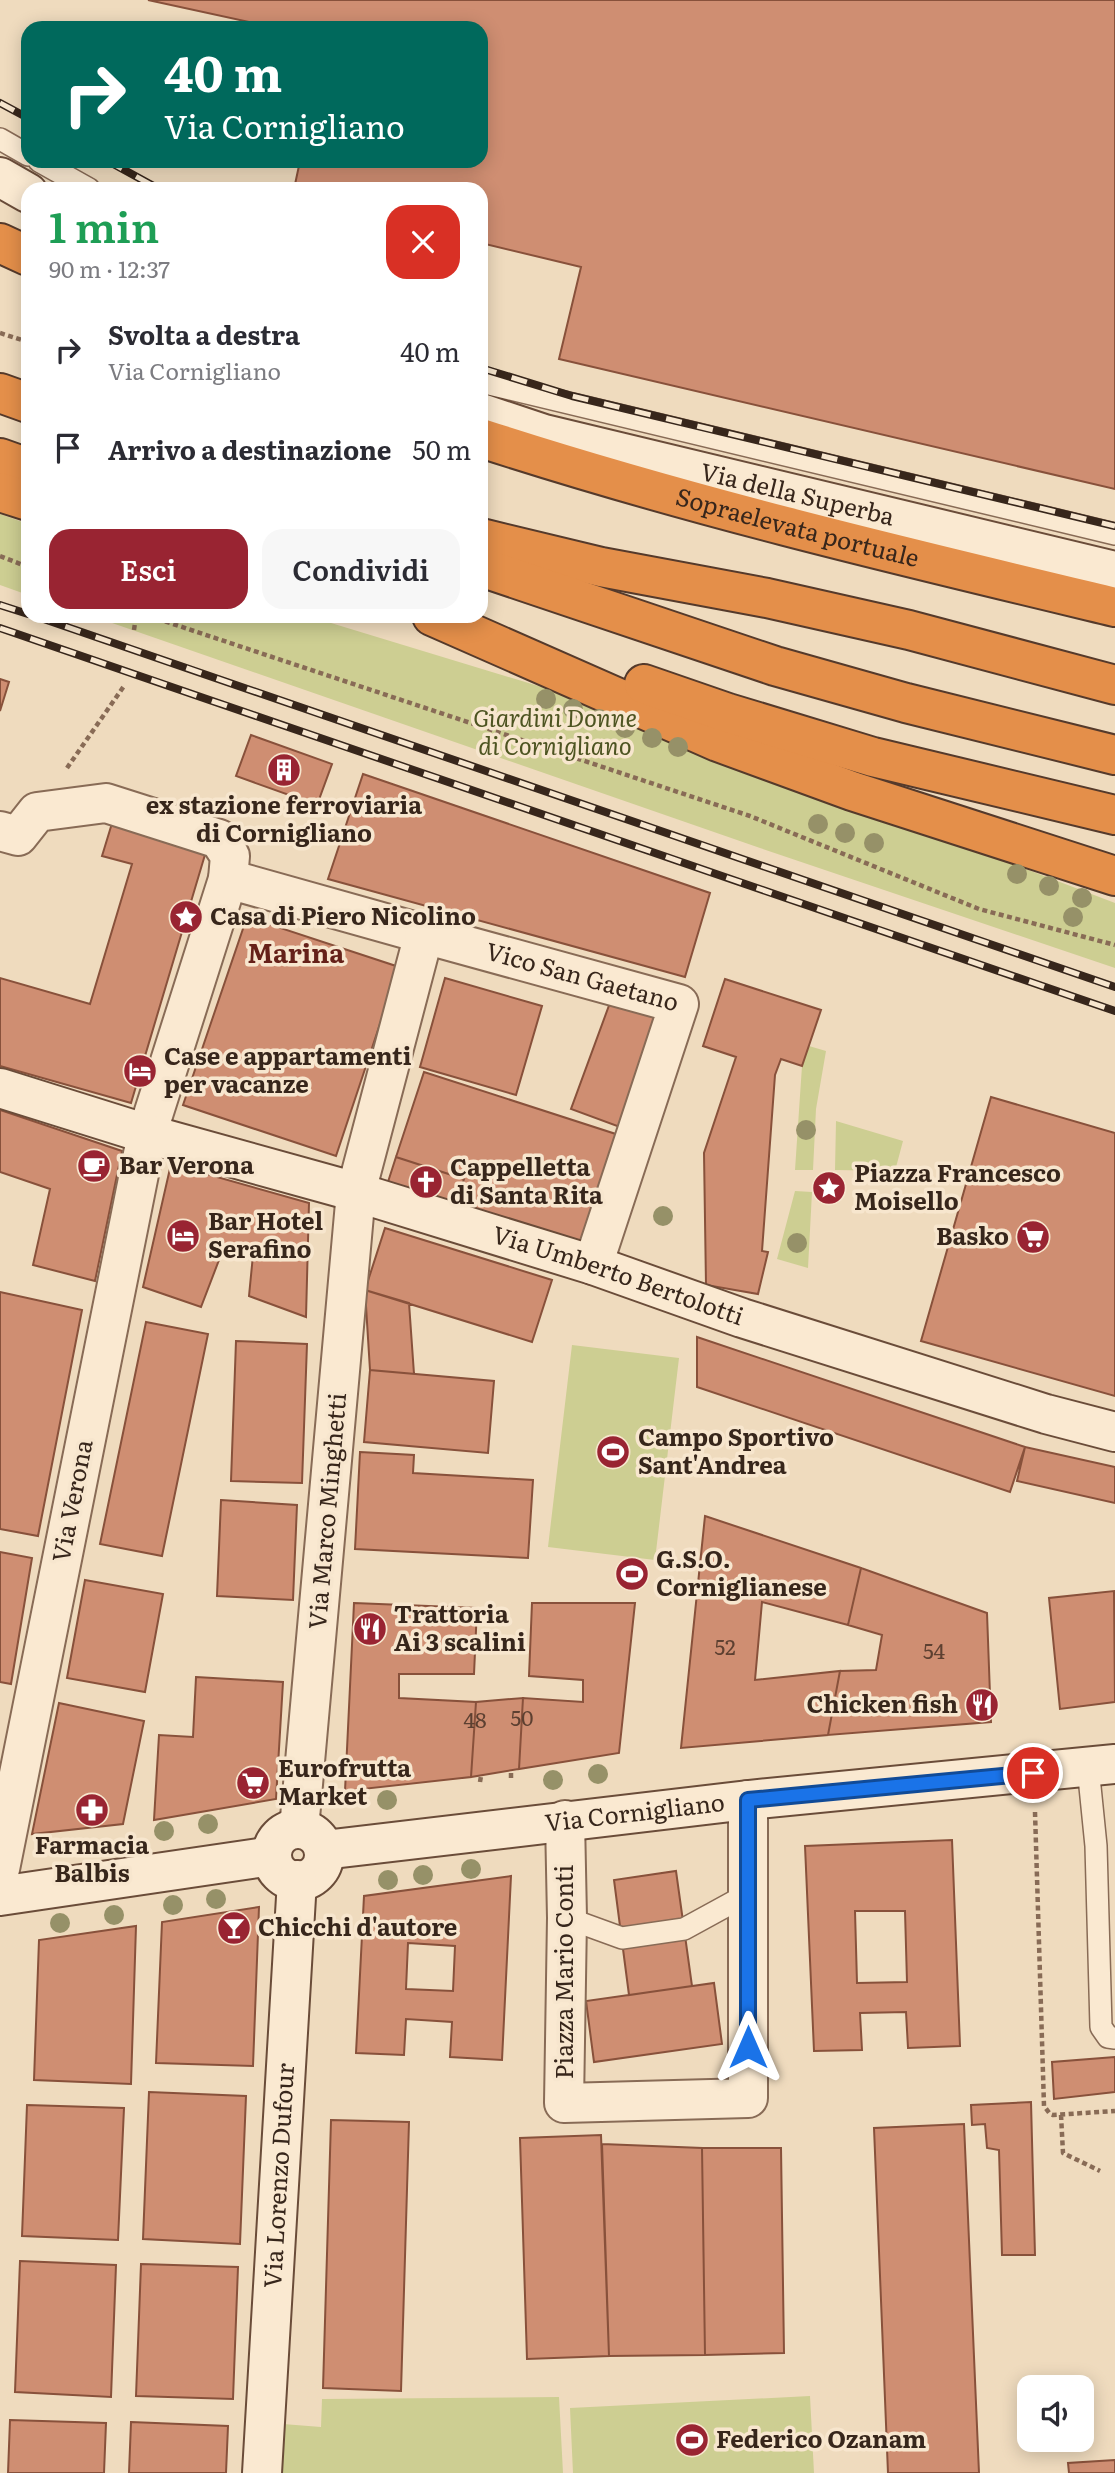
<!DOCTYPE html>
<html lang="it">
<head>
<meta charset="utf-8">
<style>
	body { margin:0; font-family:Literata,serif; background:#f7f7f7; color:#2b2b33; height:100vh; display:flex; flex-direction:column; font-size:26px; white-space:nowrap }
	* { box-sizing:border-box; margin:0 }
	p { font-size:23px; color:#7c7c81 }
	.icon { flex:none; width:38px; height:38px; fill:none; stroke:currentColor; stroke-width:2; stroke-linecap:round; stroke-linejoin:round }
	.map { position:relative; flex:1; overflow:hidden }
	.drawer { position:absolute; left:21px; top:182px; width:467px; height:441px; display:flex; flex-direction:column; background:#fff; border-radius:21px; box-shadow:0 4px 18px #0003 }
	.drawer>* { flex:none }
	.banner { position:absolute; left:21px; top:21px; width:467px; height:147px; border-radius:21px; box-shadow:0 4px 18px #0003; background:#00695c; color:#fff; overflow:hidden }
	.controls { position:absolute; left:1017px; top:2375px; display:grid; gap:14px }
	.controls a { display:grid; place-items:center; width:77px; height:77px; border-radius:14px; background:#fff; box-shadow:0 4px 18px #0003; font-size:35px }
	.pin { position:absolute; display:grid; place-items:center; width:60px; height:60px; color:#fff; margin:-30px; border:4px solid #fff; border-radius:50%; box-shadow:0 2px 7px #0007 }
	.me { position:absolute; width:77px; margin:-38px; rotate:0deg; stroke-linejoin:round; filter:drop-shadow(0 0 5px #0008) }
	.turn { display:flex; align-items:center; gap:24px; height:147px; padding:0 28px; font-size:32px }
	.turn .icon { width:91px; height:91px; stroke-width:2.5 }
	.turn b { display:block; font-size:49px; line-height:60px }
	.round { display:grid; place-items:center; flex:none; width:74px; height:74px; border-radius:21px; background:#f7f7f7 }
	.overview { display:flex; align-items:center; justify-content:space-between; height:119px; padding:0 28px }
	h1 { font-size:42px; font-weight:600; line-height:52px; color:#1e9e55 }
	.action { display:flex; gap:14px; margin-top:auto; padding:14px 28px }
	.action a { flex:1; height:80px; border-radius:21px; background:#992432; color:#fff; font-size:28px; font-weight:600; line-height:80px; text-align:center }
	.action a+a { background:#f7f7f7; color:#2b2b33 }
	ul { padding:0; list-style:none }
	li { display:flex; align-items:center; gap:21px; height:98px; padding:0 28px }
	li div { flex:1 }
	li b { display:block; font-size:26px }
	li em { font-style:normal }
	.map>svg:first-child { display:block }
	.green { fill:#cdce92 }
	.building { fill:#cf8e72; stroke:#88513b; stroke-width:2; fill-rule:evenodd }
	.lines { fill:none; stroke-linecap:round; stroke-linejoin:round }
	.lane-casing { stroke:#886b56; stroke-width:24 }
	.street-casing { stroke:#886b56; stroke-width:42 }
	.secondary-casing { stroke:#6a4c39; stroke-width:42 }
	.highway-casing { stroke:#553a2b; stroke-width:42 }
	.path { stroke:#886b56; stroke-width:4.5; stroke-dasharray:5 3.5; stroke-linecap:butt }
	.lane { stroke:#fae9d1; stroke-width:21 }
	.street { stroke:#fae9d1; stroke-width:38 }
	.secondary { stroke:#fae9d1; stroke-width:38 }
	.highway { stroke:#e48f4a; stroke-width:38 }
	.rail-casing { stroke:#37261b; stroke-width:8 }
	.rail { stroke:#f7e6ce; stroke-width:5; stroke-dasharray:16; stroke-linecap:butt }
	.tree { fill:#969168 }
	.route-casing { stroke:#114b97; stroke-width:18 }
	.route { stroke:#1a73e8; stroke-width:12 }
	.labels { text-anchor:middle; stroke-width:7; stroke-linejoin:round; paint-order:stroke }
	.number-label { font-size:21px; fill:#5d4031 }
	.street-label { font-size:24px; fill:#37261b; stroke:#f7e6ce }
	.park-label { font-size:24px; font-style:italic; fill:#4d5421; stroke:#f7e6ce }
	.poi-label { font-size:24px; font-weight:bold; fill:#37261b; stroke:#f7e6ce; text-anchor:start }
	.neighbourhood-label { font-size:26px; font-weight:bold; fill:#652119; stroke:#f7e6ce }
</style>
</head>
<body>
<div class="map">
<svg width="1115" height="2473" viewBox="0 0 1115 2473">
	<rect width="100%" height="100%" fill="#efdbbe"/>
	<path class="green" d="M0,514L28,524V595L0,585Z
		M92,616H308L568,695L1115,903V968L760,848Z
		M809,1046L826,1051L816,1109L813,1170H795L802,1066Z
		M836,1121L903,1141L895,1171L835,1170Z
		M795,1191L812,1192L808,1268L777,1259Z
		M572,1345L679,1358L655,1560L548,1547Z
		M810,2396L814,2473H573L570,2408Z
		M559,2397L563,2473H281L283,2424L321,2427L322,2399Z"/>
	<path class="building" d="M148,0H1115V489L559,359L581,267L481,243V189H294L300,161H481V28H277Z
		M0,679L9,682L0,711Z
		M251,735L332,764L317,805L236,776Z
		M363,774L710,893L685,977L328,879Z
		M113,820L207,848L131,1103L0,1066V978L90,1004L132,864L102,856Z
		M247,917L399,967L336,1156L183,1105Z
		M445,978L542,1006L516,1095L420,1067Z
		M725,979L821,1010L802,1066L781,1059L775,1075L762,1251L768,1252L758,1294L706,1285L704,1153L736,1057L703,1046Z
		M611,1000L669,1021L628,1130L571,1109Z
		M424,1072L625,1137L589,1250L455,1207L464,1179L396,1157Z
		M991,1097L1115,1133V1396L921,1341Z
		M0,1110L122,1151L95,1281L33,1265L50,1189L0,1172Z
		M396,1157L464,1179L455,1207L387,1185Z
		M171,1164L309,1203L306,1317L249,1296L253,1255L224,1247L201,1307L143,1287Z
		M385,1228L552,1280L532,1342L365,1290Z
		M365,1290L409,1303L414,1374L370,1370Z
		M0,1292L82,1310L38,1536L0,1529Z
		M146,1322L208,1334L162,1556L100,1544Z
		M697,1337L1025,1447L1010,1492L697,1387Z
		M236,1341L307,1344L302,1483L231,1481Z
		M370,1370L494,1381L488,1453L364,1442Z
		M1025,1447L1115,1467V1503L1017,1481Z
		M360,1452L414,1455L413,1473L533,1480L528,1558L355,1549Z
		M221,1500L297,1505L293,1600L217,1596Z
		M705,1516L861,1568L848,1625L762,1602L755,1680L840,1671L828,1735L681,1748Z
		M0,1552L32,1558L11,1684L0,1682Z
		M861,1568L987,1613L991,1722L828,1735L840,1671L876,1670L882,1635L848,1625Z
		M85,1580L163,1594L145,1692L67,1678Z
		M1114,1591L1115,1702L1060,1709L1049,1598Z
		M354,1603L477,1608L474,1674H399V1698L476,1702L471,1777L345,1791Z
		M532,1603H635L619,1753L519,1769L523,1698L583,1702V1680L529,1676Z
		M196,1677L283,1682L276,1799L154,1820L159,1735L193,1737Z
		M523,1698L519,1769L471,1777L476,1702Z
		M59,1703L144,1721L123,1824L32,1834Z
		M952,1840L960,2046L908,2048L906,2012L860,2013L862,2050L814,2051L805,1846ZM855,1911H905L907,1982L857,1983Z
		M676,1871L692,1986L629,1995L614,1880Z
		M511,1876L502,2060L450,2057L452,2022L406,2019L404,2055L356,2053L364,1896ZM408,1943L455,1946L453,1991L406,1989Z
		M259,1907L253,2066L156,2063L162,1922Z
		M136,1926L131,2084L34,2080L39,1940Z
		M714,1983L722,2044L594,2062L586,2001Z
		M1115,2057V2092L1054,2099L1052,2062Z
		M149,2092L246,2096L240,2244L143,2239Z
		M1031,2102L1035,2255H1002L999,2150L987,2148L985,2124L972,2125L971,2105Z
		M27,2105L124,2108L118,2240L22,2236Z
		M331,2120L409,2122L401,2391L323,2388Z
		M964,2124L979,2473H888L874,2128Z
		M601,2135L609,2356L527,2359L520,2138Z
		M602,2144L702,2148L705,2355L609,2356Z
		M702,2148H781L784,2353L705,2355Z
		M20,2261L116,2265L111,2397L15,2392Z
		M141,2264L238,2267L233,2399L136,2396Z
		M10,2420L106,2423L104,2473H8Z
		M131,2422L228,2426L226,2473H129Z
		M1115,2460V2473H1069L1068,2463Z"/>
	<g class="lines">
		<g class="lane-casing">
			<path id="lane" d="M0,139L28,155
				M39,161L89,189
				M481,382L1115,534
				M1088,1767L1096,1846L1101,2027L1108,2037L1115,2038
				M567,1918L622,1938L684,1929L748,1894"/>
		</g>
		<g class="street-casing">
			<g id="street">
				<path d="M0,831L18,836L37,812L106,803L219,839L230,856L228,879L147,1134L0,1869"/>
				<path d="M228,879L424,934L356,1192L299,1829"/>
				<path id="s1" d="M424,934L679,1004L593,1265"/>
				<path d="M565,1820L567,1918L564,2103L748,2098V1800"/>
			</g>
		</g>
		<g class="secondary-casing">
			<g id="secondary">
				<path d="M0,177L28,193"/>
				<path id="s2" d="M481,413L544,434L1115,571"/>
				<path id="s3" d="M0,1088L147,1134L356,1192L593,1265L742,1318L1046,1414L1115,1432"/>
				<circle cx="298" cy="1855" r="26"/>
				<path id="s4" d="M324,1850L748,1800L1115,1764"/>
				<path d="M0,1896L272,1856"/>
				<path id="s5" d="M262,2473L297,1880"/>
			</g>
		</g>
		<g class="highway-casing">
			<g id="highway">
				<path d="M0,243L28,256"/>
				<path d="M0,393L28,403"/>
				<path id="s6" d="M481,438C690,506 902,556 1115,607"/>
				<path d="M0,458L28,468"/>
				<path d="M0,492L28,501"/>
				<path d="M481,538L601,567L767,598L909,630L1115,685"/>
				<path d="M481,567L775,666L906,703L1115,755"/>
				<path d="M432,616L718,742L852,791L1115,876"/>
				<path d="M644,684L728,713L873,757L1115,815"/>
			</g>
		</g>
		<path class="path" d="M0,333L28,342
			M0,556L28,567
			M149,616L750,816L979,909L1115,945
			M134,630L136,616
			M67,768L124,686
			M511,1778V1771
			M480,1782L481,1776
			M1035,1812L1044,2106L1050,2114L1053,2115L1115,2111
			M1061,2115L1063,2153L1100,2171"/>
		<use href="#lane" class="lane"/>
		<use href="#street" class="street"/>
		<use href="#secondary" class="secondary"/>
		<use href="#highway" class="highway"/>
		<g class="rail-casing">
			<path id="rail" d="M0,103L28,118
				M108,161L159,189
				M481,368L572,396L1115,526
				M0,605L28,614
				M35,616L1115,987
				M0,628L1115,1011"/>
		</g>
		<use href="#rail" class="rail"/>
	</g>
	<g class="tree">
		<circle cx="546" cy="699" r="10"/>
		<circle cx="573" cy="709" r="10"/>
		<circle cx="599" cy="719" r="10"/>
		<circle cx="625" cy="728" r="10"/>
		<circle cx="652" cy="738" r="10"/>
		<circle cx="678" cy="747" r="10"/>
		<circle cx="818" cy="824" r="10"/>
		<circle cx="845" cy="833" r="10"/>
		<circle cx="874" cy="843" r="10"/>
		<circle cx="1017" cy="874" r="10"/>
		<circle cx="1049" cy="886" r="10"/>
		<circle cx="1082" cy="898" r="10"/>
		<circle cx="1073" cy="917" r="10"/>
		<circle cx="806" cy="1130" r="10"/>
		<circle cx="663" cy="1216" r="10"/>
		<circle cx="797" cy="1243" r="10"/>
		<circle cx="598" cy="1774" r="10"/>
		<circle cx="553" cy="1780" r="10"/>
		<circle cx="387" cy="1800" r="10"/>
		<circle cx="208" cy="1824" r="10"/>
		<circle cx="164" cy="1831" r="10"/>
		<circle cx="471" cy="1869" r="10"/>
		<circle cx="423" cy="1875" r="10"/>
		<circle cx="388" cy="1880" r="10"/>
		<circle cx="216" cy="1899" r="10"/>
		<circle cx="173" cy="1905" r="10"/>
		<circle cx="114" cy="1915" r="10"/>
		<circle cx="60" cy="1923" r="10"/>
	</g>
	<g class="lines">
		<g class="route-casing">
			<path id="route" d="M748,2047V1800L1033,1773"/>
		</g>
		<use href="#route" class="route"/>
	</g>
	<defs>
		<g id="building-disc" transform="scale(1.75)"><circle r="9.5" fill="#992432" stroke="#f7e6ce"/><path d="M-4-6H4V6H1V3H-1V6H-4ZM-2.5-4.3h1.7v1.8h-1.7ZM.8-4.3h1.7v1.8H.8ZM-2.5-1h1.7V.8h-1.7ZM.8-1h1.7V.8H.8Z" fill="#fff"/></g>
		<g id="sight-disc" transform="scale(1.75)"><circle r="9.5" fill="#992432" stroke="#f7e6ce"/><path d="M0-6L1.8-2.2L6-1.7L2.9 1.2L3.7 5.4L0 3.3L-3.7 5.4L-2.9 1.2L-6-1.7L-1.8-2.2Z" fill="#fff"/></g>
		<g id="hotel-disc" transform="scale(1.75)"><circle r="9.5" fill="#992432" stroke="#f7e6ce"/><path d="M-6-4.5h1.5V1H6V5H4.5V3h-9V5H-6ZM-4 0a1.8 1.8 0 1 1 3.6 0ZM.5 0V-2.5h3Q6-2.5 6 0Z" fill="#fff"/></g>
		<g id="cafe-disc" transform="scale(1.75)"><circle r="9.5" fill="#992432" stroke="#f7e6ce"/><path d="M-5.5-4.5H6V0H3Q3 3.5 0 3.5H-2.5Q-5.5 3.5-5.5 0ZM3-3.2v2h1.7v-2ZM-6 4.5H4V6H-6Z" fill="#fff"/></g>
		<g id="church-disc" transform="scale(1.75)"><circle r="9.5" fill="#992432" stroke="#f7e6ce"/><path d="M-1.2-6h2.4v3.5h3.3v2.4h-3.3V6h-2.4V-.1h-3.3v-2.4h3.3Z" fill="#fff"/></g>
		<g id="supermarket-disc" transform="scale(1.75)"><circle r="9.5" fill="#992432" stroke="#f7e6ce"/><path d="M-6-5.5h2.5l.6 2H6L4.5 2H-2.5L-4.4-4H-6ZM-1.5 3.2a1.3 1.3 0 1 0 .1 0ZM3 3.2a1.3 1.3 0 1 0 .1 0Z" fill="#fff"/></g>
		<g id="stadium-disc" transform="scale(1.75)"><circle r="9.5" fill="#992432" stroke="#f7e6ce"/><path d="M0-5a6.5 5 0 1 0 0 10a6.5 5 0 1 0 0-10ZM-3.5-1.8h7v3.6h-7Z" fill="#fff"/></g>
		<g id="restaurant-disc" transform="scale(1.75)"><circle r="9.5" fill="#992432" stroke="#f7e6ce"/><path d="M-5-6h1v4h1v-4h1v4h1v-4h1v5L-1.5 .5V6h-2V.5L-5-1ZM5-6V6H3V1.5H1.5Q1.5-4 5-6Z" fill="#fff"/></g>
		<g id="pharmacy-disc" transform="scale(1.75)"><circle r="9.5" fill="#992432" stroke="#f7e6ce"/><path d="M-2-6h4v4h4v4h-4v4h-4v-4h-4v-4h4Z" fill="#fff"/></g>
		<g id="bar-disc" transform="scale(1.75)"><circle r="9.5" fill="#992432" stroke="#f7e6ce"/><path d="M-6-5H6L.8 .8V4.5H3.5V6h-7V4.5H-.8V.8Z" fill="#fff"/></g>
	</defs>
	<g fill-rule="evenodd">
		<use href="#building-disc" x="284" y="770"/>
		<use href="#sight-disc" x="186" y="917"/>
		<use href="#hotel-disc" x="140" y="1071"/>
		<use href="#cafe-disc" x="94" y="1166"/>
		<use href="#church-disc" x="426" y="1182"/>
		<use href="#sight-disc" x="829" y="1188"/>
		<use href="#hotel-disc" x="183" y="1236"/>
		<use href="#supermarket-disc" x="1033" y="1237"/>
		<use href="#stadium-disc" x="613" y="1452"/>
		<use href="#stadium-disc" x="632" y="1574"/>
		<use href="#restaurant-disc" x="370" y="1629"/>
		<use href="#restaurant-disc" x="982" y="1705"/>
		<use href="#supermarket-disc" x="253" y="1783"/>
		<use href="#pharmacy-disc" x="92" y="1810"/>
		<use href="#bar-disc" x="234" y="1928"/>
		<use href="#stadium-disc" x="692" y="2440"/>
	</g>
	<g class="labels">
		<g class="number-label">
			<text x="725" y="1655">52</text>
			<text x="934" y="1659">54</text>
			<text x="522" y="1726">50</text>
			<text x="475" y="1728">48</text>
		</g>
		<g class="street-label">
			<text dy="8" stroke="none"><textPath href="#s2" startOffset="327">Via della Superba</textPath></text>
			<text dy="8" stroke="none"><textPath href="#s6" startOffset="329">Sopraelevata portuale</textPath></text>
			<text dy="8" stroke="none"><textPath href="#s1" startOffset="164">Vico San Gaetano</textPath></text>
			<text dy="8" stroke="none"><textPath href="#s3" startOffset="646">Via Umberto Bertolotti</textPath></text>
			<text transform="translate(73 1501) rotate(-79)" y="8">Via Verona</text>
			<text transform="translate(328 1511) rotate(-85)" y="8">Via Marco Minghetti</text>
			<text dy="8" stroke="none"><textPath href="#s4" startOffset="313">Via Cornigliano</textPath></text>
			<text transform="translate(565 1972) rotate(-90)" y="8">Piazza Mario Conti</text>
			<text dy="8" stroke="none"><textPath href="#s5" startOffset="298">Via Lorenzo Dufour</textPath></text>
		</g>
		<g class="park-label">
			<text x="555" y="727">Giardini Donne<tspan x="555" dy="28">di Cornigliano</tspan></text>
		</g>
		<g class="poi-label">
			<text x="284" y="814" text-anchor="middle">ex stazione ferroviaria<tspan x="284" dy="28">di Cornigliano</tspan></text>
			<text x="210" y="925">Casa di Piero Nicolino</text>
			<text x="164" y="1065">Case e appartamenti<tspan x="164" dy="28">per vacanze</tspan></text>
			<text x="119" y="1174">Bar Verona</text>
			<text x="450" y="1176">Cappelletta<tspan x="450" dy="28">di Santa Rita</tspan></text>
			<text x="854" y="1182">Piazza Francesco<tspan x="854" dy="28">Moisello</tspan></text>
			<text x="208" y="1230">Bar Hotel<tspan x="208" dy="28">Serafino</tspan></text>
			<text x="1009" y="1245" text-anchor="end">Basko</text>
			<text x="638" y="1446">Campo Sportivo<tspan x="638" dy="28">Sant'Andrea</tspan></text>
			<text x="656" y="1568">G.S.O.<tspan x="656" dy="28">Corniglianese</tspan></text>
			<text x="394" y="1623">Trattoria<tspan x="394" dy="28">Ai 3 scalini</tspan></text>
			<text x="958" y="1713" text-anchor="end">Chicken fish</text>
			<text x="278" y="1777">Eurofrutta<tspan x="278" dy="28">Market</tspan></text>
			<text x="92" y="1854" text-anchor="middle">Farmacia<tspan x="92" dy="28">Balbis</tspan></text>
			<text x="258" y="1936">Chicchi d'autore</text>
			<text x="716" y="2448">Federico Ozanam</text>
		</g>
		<g class="neighbourhood-label">
			<text x="296" y="963">Marina</text>
		</g>
	</g>
</svg>
<div class="controls">
<a><svg class="icon" aria-label="sound" viewBox="0 0 24 24"><path d="M4 9h4l5-4v14l-5-4H4zM17 9q2 3 0 6"/></svg></a>
</div>
<div class="pin" style="left:1033px;top:1773px;background:#d93025"><svg class="icon" aria-label="arrive" viewBox="0 0 24 24"><path d="M6 21V4h12l-3 4 3 4H6"/></svg></div>
<svg class="me" style="left:748px;top:2047px" viewBox="-20 -20 40 40"><path d="M0-17L14 15 0 8-14 15z" fill="#1a73e8" stroke="#fff" stroke-width="4"/></svg>
<div class="banner">
<div class="turn"><svg class="icon" aria-label="right" viewBox="0 0 24 24"><path d="M7 20v-9h11M14 6l5 5-5 5"/></svg><div><b>40 m</b>Via Cornigliano</div></div>
</div>
<section class="drawer">
<div class="overview"><div><h1>1 min</h1><p>90 m · 12:37</p></div><a class="round" style="background:#d93025;color:#fff"><svg class="icon" aria-label="close" viewBox="0 0 24 24"><path d="M6 6l12 12M18 6L6 18"/></svg></a></div>
<ul>
<li><svg class="icon" aria-label="right" viewBox="0 0 24 24"><path d="M7 20v-9h11M14 6l5 5-5 5"/></svg><div><b>Svolta a destra</b><p>Via Cornigliano</p></div><em>40 m</em></li>
<li><svg class="icon" aria-label="arrive" viewBox="0 0 24 24"><path d="M6 21V4h12l-3 4 3 4H6"/></svg><div><b>Arrivo a destinazione</b></div><em>50 m</em></li>
</ul>
<div class="action"><a>Esci</a><a>Condividi</a></div>
</section>
</div>
</body>
</html>
